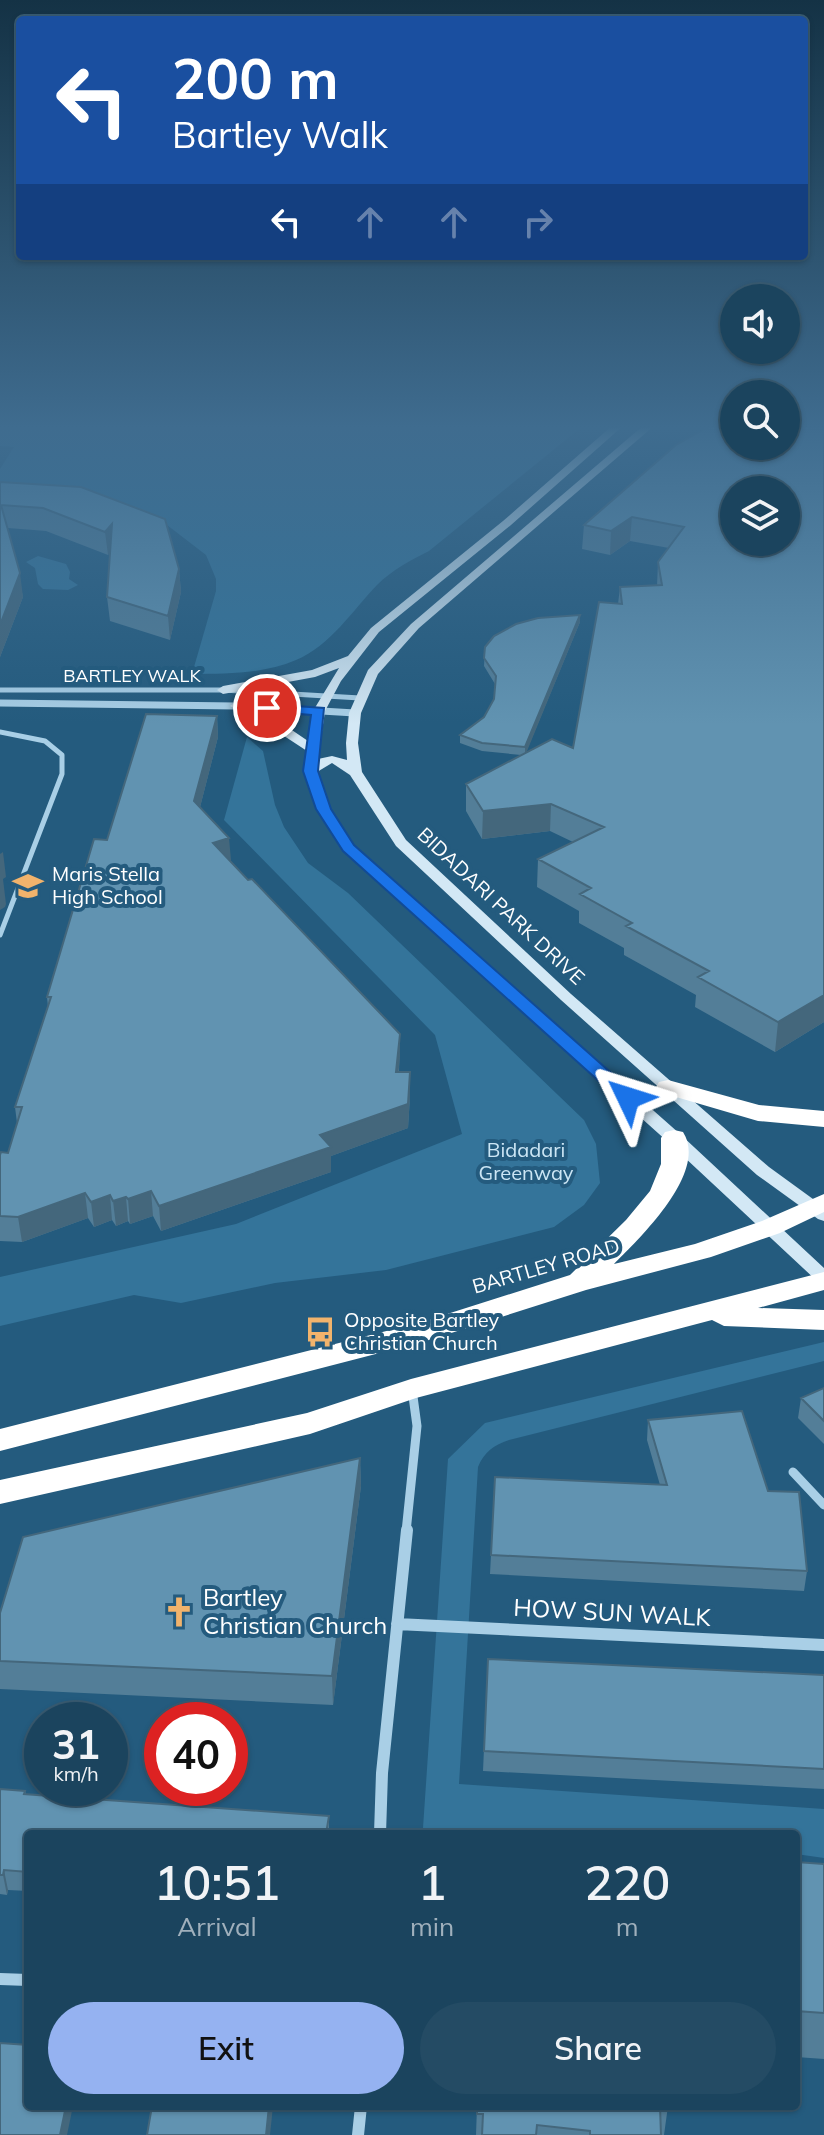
<!DOCTYPE html>
<html lang="en">
<head>
<meta charset="utf-8">
<style>
	body { margin:0; font-family:Mulish,sans-serif; background:#244b64; color:#f1f3f6; height:100vh; display:flex; flex-direction:column; font-size:30px; white-space:nowrap }
	* { box-sizing:border-box; margin:0 }
	p { font-size:26px; color:#a0b0bc }
	.icon { flex:none; width:44px; height:44px; fill:none; stroke:currentColor; stroke-width:2; stroke-linecap:round; stroke-linejoin:round }
	.map { position:relative; flex:1; overflow:hidden }
	.drawer { position:absolute; left:24px; top:1830px; width:776px; height:280px; display:flex; flex-direction:column; background:#1b445e; border-radius:8px; box-shadow:0 2px 6px #0004,0 0 0 2px #395c73 }
	.drawer>* { flex:none }
	.top-card { position:absolute; left:16px; top:16px; width:792px; height:244px; border-radius:8px; box-shadow:0 2px 6px #0004,0 0 0 2px #395c73; background:#1a4fa0; color:#fff; overflow:hidden }
	.fabs { position:absolute; left:720px; top:284px; display:grid; gap:16px }
	.fabs a { display:grid; place-items:center; width:80px; height:80px; border-radius:50%; background:#1b445e; box-shadow:0 2px 6px #0004,0 0 0 2px #395c73; font-size:40px }
	.speed { position:absolute; left:24px; top:1702px; display:flex; gap:16px; font-size:40px; font-weight:700; text-align:center }
	.speed>* { display:grid; place-content:center; width:104px; height:104px; border-radius:50%; background:#1b445e; box-shadow:0 2px 6px #0004,0 0 0 2px #395c73; line-height:1 }
	.speed small { font-size:20px; font-weight:400 }
	.speed .limit { border:12px solid #d22; background:#fff; color:#111 }
	.pin { position:absolute; display:grid; place-items:center; width:68px; height:68px; color:#fff; margin:-34px; border:4px solid #fff; border-radius:50%; box-shadow:0 2px 8px #0007 }
	.me { position:absolute; width:88px; margin:-44px; rotate:311deg; stroke-linejoin:round; filter:drop-shadow(0 0 6px #0008) }
	.turn { display:flex; align-items:center; gap:28px; height:168px; padding:0 24px; font-size:36px }
	.turn .icon { width:104px; height:104px; stroke-width:2.5 }
	.turn b { display:block; font-size:56px; line-height:68px }
	.lanes { display:flex; align-items:center; height:76px; padding:0 24px; background:#0003; justify-content:center; gap:40px; direction:ltr }
	.lanes .off { opacity:.35 }
	.eta { display:flex; justify-content:space-evenly; align-items:center; height:136px; text-align:center }
	.eta b { font-size:48px; font-weight:600; line-height:56px }
	.button { display:flex; gap:16px; margin-top:auto; padding:16px 24px }
	.button a { flex:1; height:92px; border-radius:48px; background:#95b2f1; color:#111; font-size:32px; font-weight:600; line-height:92px; text-align:center }
	.button a+a { background:#244b64; color:#f1f3f6 }
	.map>svg:first-child { display:block }
	.green { fill:#34749a }
	.lines { fill:none; stroke-linecap:round; stroke-linejoin:round }
	.lane { stroke:#a9cfe6; stroke-width:5 }
	.street-far3 { stroke:#a9cfe6; stroke-width:5 }
	.street-far2 { stroke:#a9cfe6; stroke-width:7 }
	.street-far1 { stroke:#a9cfe6; stroke-width:9 }
	.street { stroke:#a9cfe6; stroke-width:12 }
	.secondary { fill:#d3e8f5; fill-rule:evenodd }
	.highway { fill:#fff; fill-rule:evenodd }
	.wall { fill:#537e98 }
	.shaded-wall { fill:#44677c }
	.building { fill:#6193b1; stroke:#44677c; stroke-width:2; fill-rule:evenodd }
	.route { fill:#1a73e8; stroke:#114b97; stroke-width:2 }
	.labels { text-anchor:middle; stroke-width:8; stroke-linejoin:round; paint-order:stroke }
	.far-street-label { font-size:18px; fill:#fff; stroke:#245b7e }
	.poi-label { font-size:20px; fill:#fff; stroke:#245b7e; text-anchor:start }
	.street-label { font-size:20px; fill:#fff; stroke:#245b7e }
	.park-label { font-size:20px; fill:#cce6f5; stroke:#245b7e }
	.near-poi-label { font-size:24px; fill:#fff; stroke:#245b7e; text-anchor:start }
	.near-street-label { font-size:24px; fill:#fff; stroke:#245b7e }
</style>
</head>
<body>
<div class="map">
<svg width="824" height="2135" viewBox="0 0 824 2135">
	<rect width="100%" height="100%" fill="#245b7e"/>
	<path class="green" d="M0,425H584L429,551C411,560 392,570 377,585C353,610 330,646 296,660C263,674 227,674 192,674L216,591V579L206,555L167,525L0,495V469L14,447L0,446Z
		M38,556L66,564L70,572L69,579L78,585L68,590L43,589L38,584L35,568L26,562Z
		M247,737L263,751L275,805L284,827L308,863L348,893L584,1120L596,1144L600,1183L584,1205L554,1227L386,1270L275,1283L181,1303L134,1295L0,1326V1277L236,1224L462,1134L435,1035L224,820Z
		M824,1342V1361L509,1440C494,1445 484,1452 478,1467L459,1784L824,1809V1858L796,1854V1834H509L423,1828L448,1459L485,1423Z"/>
	<g class="lines">
		<path class="lane" d="M0,732L45,741L62,755V774L0,935"/>
		<path class="street-far3" d="M0,690H223L360,698
			M0,703L111,704"/>
		<path class="street-far2" d="M0,703L236,706L355,713"/>
		<path class="street-far1" d="M793,1472L824,1505
			M406,1532L417,1426L412,1389"/>
		<path class="street" d="M397,1624L824,1645
			M380,1834L382,1773L407,1530
			M0,1979L28,1980
			M358,2135L361,2106"/>
		<path class="secondary" d="M613,425H624L511,525L379,632L341,681L325,711L318,759L332,756L347,760L346,743L349,713L368,670L411,624L644,425H655L419,628L378,674L361,713L358,743L362,772L406,840L571,994L769,1167L824,1207V1221L818,1219L757,1175L561,1000L396,846L350,775L332,763L317,772L330,809L353,845L680,1134L824,1268V1284L818,1282L668,1142L343,851L316,809L303,771L307,751L275,730L230,706L236,702L240,703L283,724L308,741L313,711L339,668L315,677L223,694L217,690L223,686L312,670L348,656L371,628L503,521Z"/>
		<path class="highway" d="M668,1080L759,1105L824,1111V1127L758,1121L659,1092L656,1087L659,1082Z
			M674,1130L683,1132C709,1172 639,1239 614,1264L695,1244L762,1221L824,1194V1212L780,1233L711,1257L586,1290L426,1341L0,1451V1429L422,1322L570,1275L626,1220L650,1191L661,1164V1138L665,1132Z
			M824,1272V1290L758,1308L824,1310V1330L724,1326L712,1320L416,1398L310,1434L0,1504V1480L307,1413L411,1379Z"/>
	</g>
	<path class="wall" d="M824,425V1022L775,1052L695,1007L696,995L624,955V948L579,923V911L537,887L538,859L573,842L550,831L482,839L466,811V784L521,755L482,751L460,743V735L484,717L494,699L495,684L484,666L485,647L580,615V622L526,752L573,748L618,604L620,587L657,586L658,562L669,548L630,541L610,555L582,549L584,525Z
		M0,482L81,487L179,569L181,592L170,640L110,621L107,597L110,552L108,555L46,531L8,528L23,597L0,657Z
		M217,716L218,737L200,807L230,861L400,1034L399,1072H410V1096L408,1128L331,1156V1172L161,1231L153,1216L130,1224L128,1221L116,1226L112,1220L94,1227L88,1218L22,1242L0,1241V1155L8,1153L17,1123L15,1107L48,1007L47,997L107,840Z
		M824,1388V1444L798,1418L801,1398Z
		M648,1420L768,1491L807,1571L804,1591L490,1574L495,1477L660,1485L647,1440Z
		M360,1458L361,1486L333,1705L0,1689V1613Z
		M488,1659L824,1675V1789L483,1771Z
		M0,1789L25,1791L26,1794L329,1816V1834H28V1891L8,1890L7,1895L0,1894Z
		M796,1862L824,1864V2059L796,2057Z
		M477,2106H668L664,2135H476Z"/>
	<path class="shaded-wall" d="M632,517L630,541L610,555L611,531Z
		M112,524L114,547L108,555L105,532Z
		M179,569L181,592L170,640L168,616Z
		M20,573L23,597L0,657V625Z
		M580,615V622L525,756V747Z
		M217,716L218,737L196,823L194,801Z
		M551,804L550,831L482,839L483,811Z
		M229,838L231,860L214,865L213,843Z
		M3,852L6,877L3,879L6,904L5,907L0,910V854Z
		M824,995V1022L775,1052L778,1022Z
		M400,1034V1057L396,1096V1072Z
		M410,1072V1096L408,1128L331,1156V1172L161,1231L159,1206L320,1135Z
		M151,1191L153,1216L130,1224L128,1199Z
		M85,1193L88,1218L22,1242L18,1217Z
		M110,1195L112,1220L94,1227L91,1202Z
		M126,1197L128,1221L116,1226L113,1201Z
		M360,1458L361,1486L333,1705L332,1676Z
		M4,1870L8,1890L7,1895L3,1875Z
		M66,2106H73L67,2135H60Z
		M269,2106H273L270,2135H266Z"/>
	<path class="building" d="M712,425H734V446H786V425H824V995L778,1022L698,977L709,971L626,926L632,923L580,894L591,888L538,859L604,827L551,804L483,811L466,784L552,739L573,748L599,602L622,604L620,587L662,585L658,562L684,527L632,517L611,531L584,525L676,445ZM734,490H786V542H734Z
		M0,482L81,487L165,519L179,569L168,616L107,597L112,524L105,532L43,508L1,505L20,573L0,625Z
		M580,615L525,747L482,743L460,735L484,717L494,699L496,676L484,658L485,647L494,636L516,624L538,618Z
		M146,714L217,716L194,801L229,838L213,843L248,880L252,879L400,1034L396,1072H410L408,1104L320,1135L331,1147L159,1206L151,1191L128,1199L126,1197L113,1201L110,1195L91,1202L85,1193L18,1217L0,1216V1155L1,1152L8,1153L22,1107H15L51,997H47L94,839L107,840Z
		M824,1388V1421L801,1398Z
		M742,1411L768,1491L799,1492L807,1571L491,1555L495,1477L667,1485L648,1420Z
		M360,1458L332,1676L0,1661V1613L23,1537Z
		M488,1659L824,1675V1769L484,1751Z
		M0,1789L25,1791L24,1794L329,1816L326,1834H28V1872L4,1870L3,1875H0Z
		M796,1862L824,1864V2013L796,2011Z
		M0,2043L28,2045V2106H66L60,2135H0Z
		M152,2106H269L266,2135H147Z
		M477,2106H660L661,2135H590V2131L537,2125L536,2135H482L483,2114H477Z"/>
	<linearGradient id="sky" x2="0" y2="1"><stop stop-color="#143245"/><stop offset="0.59" stop-color="#3f6c8f"/><stop offset="1" stop-color="#3f6c8f" stop-opacity="0"/></linearGradient>
	<rect width="824" height="724" fill="url(#sky)"/>
	<path class="route" d="M267,704L324,708L318,771L331,809L354,845L635,1094L638,1098L635,1102H622L343,851L316,809L303,771L311,715L262,711L260,708Z"/>
	<defs>
		<g id="school-bare" transform="scale(2.4)"><path d="M0-5L7-2L0 1L-7-2ZM-4 1L0 2.5L4 1V4Q0 6-4 4Z" fill="#f1b36c" stroke="#245b7e" stroke-width="2.5" paint-order="stroke"/></g>
		<g id="bus-bare" transform="scale(2.4)"><path d="M-5-6H5V4H4V6H2V4H-2V6H-4V4H-5ZM-3.5-4V0h7V-4ZM-3.5 1.2v1.5H-2V1.2ZM2 1.2v1.5H3.5V1.2Z" fill="#f1b36c" stroke="#245b7e" stroke-width="2.5" paint-order="stroke"/></g>
		<g id="church-bare" transform="scale(2.4)"><path d="M-1.2-6h2.4v3.5h3.3v2.4h-3.3V6h-2.4V-.1h-3.3v-2.4h3.3Z" fill="#f1b36c" stroke="#245b7e" stroke-width="2.5" paint-order="stroke"/></g>
	</defs>
	<g fill-rule="evenodd">
		<use href="#school-bare" x="28" y="886"/>
		<use href="#bus-bare" x="320" y="1332"/>
		<use href="#church-bare" x="179" y="1612"/>
	</g>
	<g class="labels">
		<g class="far-street-label">
			<text x="132" y="682">BARTLEY WALK</text>
		</g>
		<g class="poi-label">
			<text x="52" y="881">Maris Stella<tspan x="52" dy="23">High School</tspan></text>
			<text x="344" y="1327">Opposite Bartley<tspan x="344" dy="23">Christian Church</tspan></text>
		</g>
		<g class="street-label">
			<text transform="translate(501 906) rotate(43)" y="7">BIDADARI PARK DRIVE</text>
			<text transform="translate(546 1266) rotate(-16)" y="7">BARTLEY ROAD</text>
		</g>
		<g class="park-label">
			<text x="526" y="1157">Bidadari<tspan x="526" dy="23">Greenway</tspan></text>
		</g>
		<g class="near-poi-label">
			<text x="203" y="1606">Bartley<tspan x="203" dy="28">Christian Church</tspan></text>
		</g>
		<g class="near-street-label">
			<text transform="translate(612 1613) rotate(3)" y="8">HOW SUN WALK</text>
		</g>
	</g>
</svg>
<div class="fabs">
<a><svg class="icon" aria-label="sound" viewBox="0 0 24 24"><path d="M4 9h4l5-4v14l-5-4H4zM17 9q2 3 0 6"/></svg></a>
<a><svg class="icon" aria-label="search" viewBox="0 0 24 24"><circle cx="10" cy="10" r="6"/><path d="M15 15l6 6"/></svg></a>
<a><svg class="icon" aria-label="layers" viewBox="0 0 24 24"><path d="M12 4l9 5-9 5-9-5zM3 14l9 5 9-5"/></svg></a>
</div>
<div class="speed"><div>31<small>km/h</small></div><div class="limit">40</div></div>
<div class="pin" style="left:267px;top:708px;background:#d93025"><svg class="icon" aria-label="arrive" viewBox="0 0 24 24"><path d="M6 21V4h12l-3 4 3 4H6"/></svg></div>
<svg class="me" style="left:628px;top:1098px" viewBox="-20 -20 40 40"><path d="M0-17L14 15 0 8-14 15z" fill="#1a73e8" stroke="#fff" stroke-width="4"/></svg>
<div class="top-card">
<div class="turn"><svg class="icon" aria-label="left" viewBox="0 0 24 24"><path d="M17 20v-9H6M10 6l-5 5 5 5"/></svg><div><b>200 m</b>Bartley Walk</div></div>
<div class="lanes"><svg class="icon" aria-label="left" viewBox="0 0 24 24"><path d="M17 20v-9H6M10 6l-5 5 5 5"/></svg><svg class="icon off" aria-label="ahead" viewBox="0 0 24 24"><path d="M12 20V5M6 11l6-6 6 6"/></svg><svg class="icon off" aria-label="ahead" viewBox="0 0 24 24"><path d="M12 20V5M6 11l6-6 6 6"/></svg><svg class="icon off" aria-label="right" viewBox="0 0 24 24"><path d="M7 20v-9h11M14 6l5 5-5 5"/></svg></div>
</div>
<section class="drawer">
<div class="eta">
<div><b>10:51</b><p>Arrival</p></div>
<div><b>1</b><p>min</p></div>
<div><b>220</b><p>m</p></div>
</div>
<div class="button"><a>Exit</a><a>Share</a></div>
</section>
</div>
</body>
</html>
